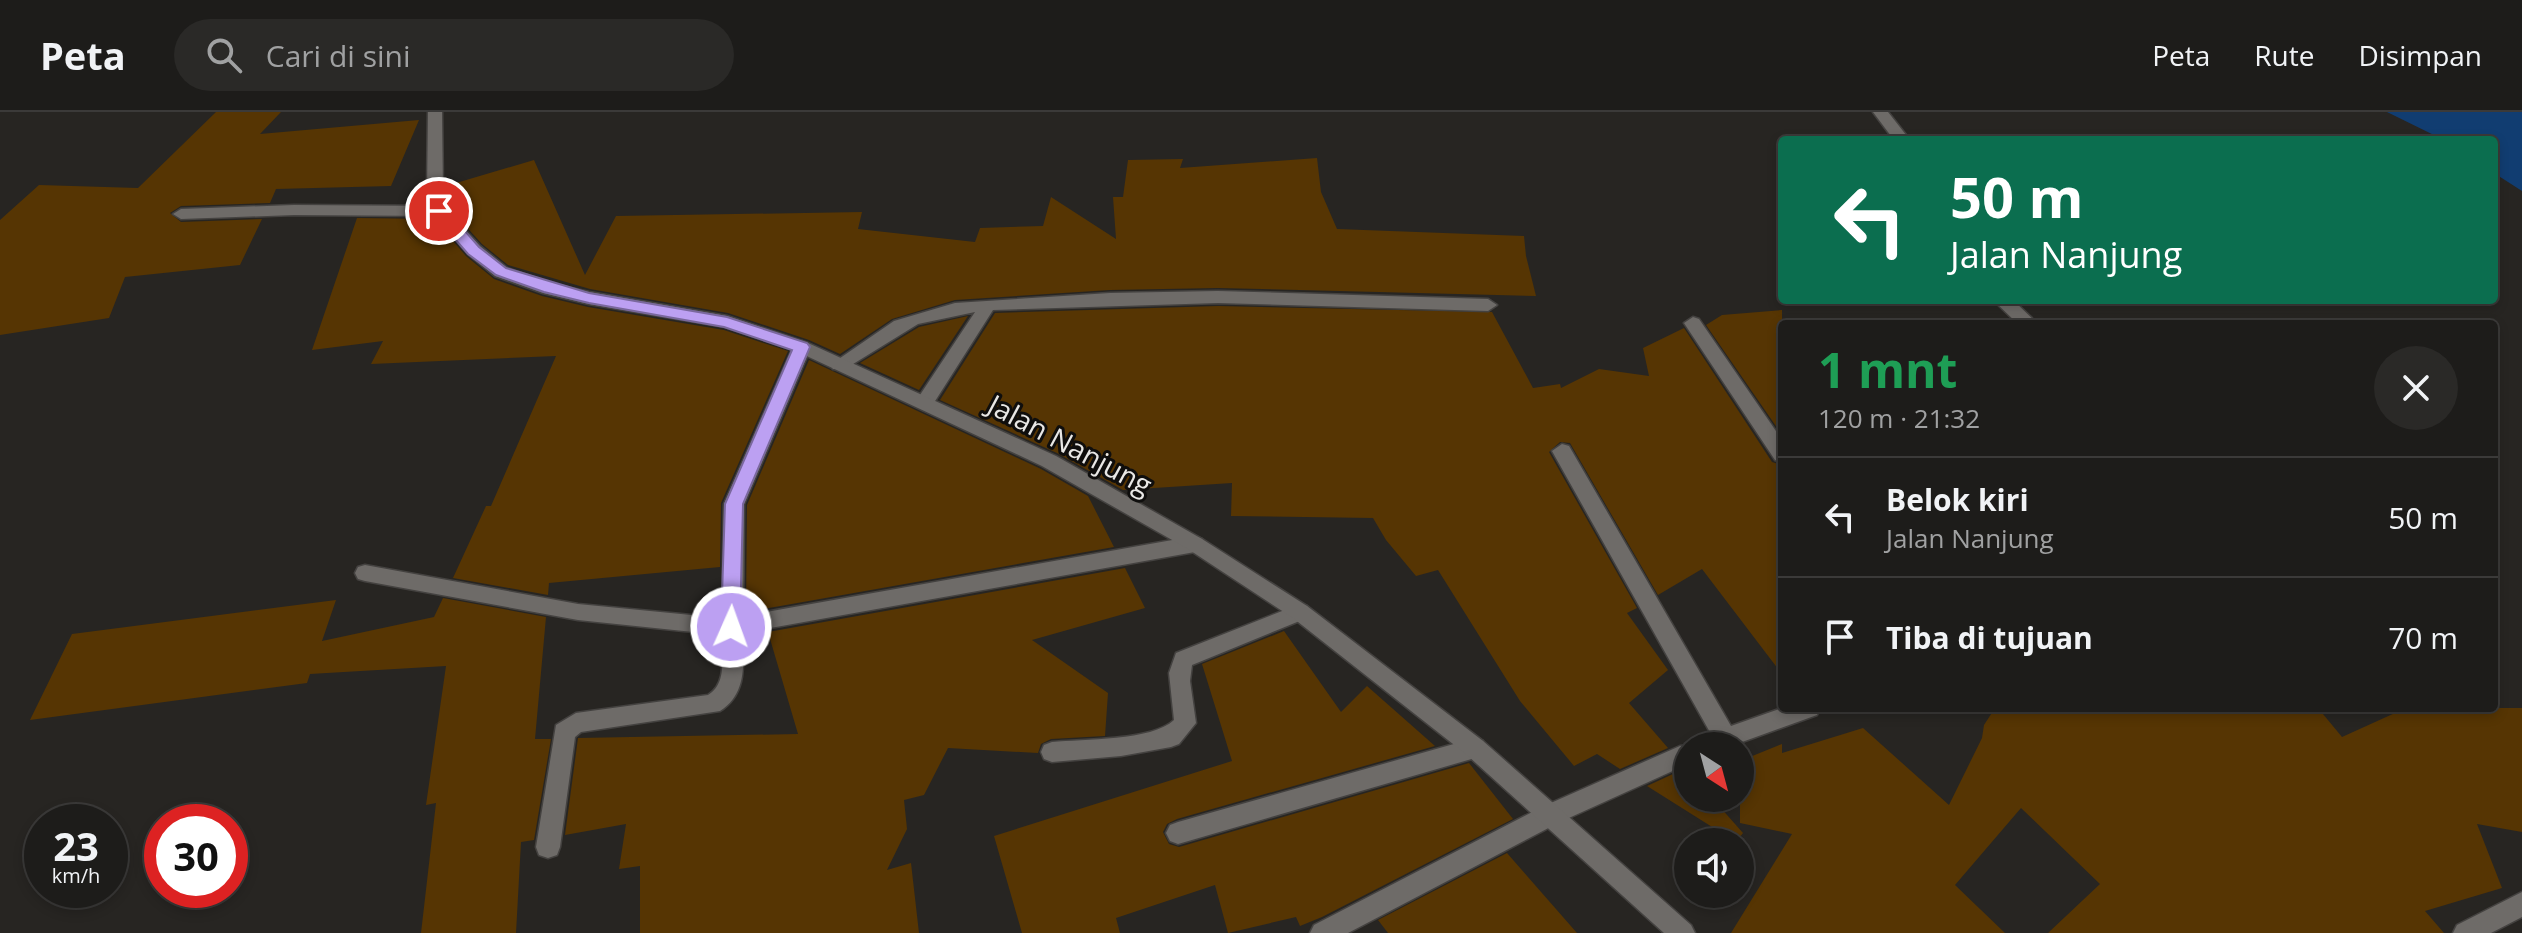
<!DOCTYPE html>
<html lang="id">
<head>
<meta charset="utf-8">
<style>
	body { margin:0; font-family:"Open Sans",sans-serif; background:#2a2927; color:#f1f3f6; height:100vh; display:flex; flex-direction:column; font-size:30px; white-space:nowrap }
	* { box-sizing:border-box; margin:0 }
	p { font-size:26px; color:#a0a1a2 }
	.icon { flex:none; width:44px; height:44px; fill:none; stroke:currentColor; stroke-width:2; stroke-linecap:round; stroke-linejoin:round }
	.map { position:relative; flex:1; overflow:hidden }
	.sheet { position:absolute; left:1778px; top:208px; width:720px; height:392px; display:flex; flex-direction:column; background:#1d1c1a; border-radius:8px; box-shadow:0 4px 12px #0003,0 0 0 2px #3b3a39 }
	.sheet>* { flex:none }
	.hud { position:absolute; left:1778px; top:24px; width:720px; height:168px; border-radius:8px; box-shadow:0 4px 12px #0003,0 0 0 2px #3b3a39; background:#0b6e4f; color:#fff; overflow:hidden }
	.needle { width:52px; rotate:144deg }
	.buttons { position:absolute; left:1674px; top:620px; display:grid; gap:16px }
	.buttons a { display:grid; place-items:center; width:80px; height:80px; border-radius:50%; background:#1d1c1a; box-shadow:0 4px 12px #0003,0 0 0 2px #3b3a39; font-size:40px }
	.speed { position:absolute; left:24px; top:692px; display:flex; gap:16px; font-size:40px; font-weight:700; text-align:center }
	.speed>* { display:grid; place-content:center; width:104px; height:104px; border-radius:50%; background:#1d1c1a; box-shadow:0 4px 12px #0003,0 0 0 2px #3b3a39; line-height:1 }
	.speed small { font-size:20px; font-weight:400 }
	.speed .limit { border:12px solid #d22; background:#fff; color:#111 }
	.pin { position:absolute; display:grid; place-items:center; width:68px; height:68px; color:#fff; margin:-34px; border:4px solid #fff; border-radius:50%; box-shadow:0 2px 8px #0007 }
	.me { position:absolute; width:88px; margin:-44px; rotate:2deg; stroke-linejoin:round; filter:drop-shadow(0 0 6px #0008) }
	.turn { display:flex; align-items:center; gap:28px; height:168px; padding:0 40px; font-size:36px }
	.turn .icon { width:104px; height:104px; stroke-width:2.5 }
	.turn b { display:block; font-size:56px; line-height:68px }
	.round { display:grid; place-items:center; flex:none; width:84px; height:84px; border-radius:42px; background:#2a2927 }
	.overview { display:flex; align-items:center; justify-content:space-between; height:136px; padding:0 40px }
	h1 { font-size:48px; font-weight:700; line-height:60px; color:#1e9e55 }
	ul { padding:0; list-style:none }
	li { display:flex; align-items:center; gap:24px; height:120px; padding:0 40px; border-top:2px solid #3b3a39 }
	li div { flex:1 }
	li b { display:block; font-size:30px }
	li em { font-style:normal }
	header { display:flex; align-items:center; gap:48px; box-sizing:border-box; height:112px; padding:0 40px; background:#1d1c1a; border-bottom:2px solid #3b3a39 }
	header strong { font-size:38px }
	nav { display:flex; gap:44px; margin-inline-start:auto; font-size:28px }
	.search { width:560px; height:72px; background:#2a2927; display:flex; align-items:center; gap:20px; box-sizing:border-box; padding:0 28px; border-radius:44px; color:#a0a1a2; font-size:30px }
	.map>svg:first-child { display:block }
	.water { fill:#113d71 }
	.building { fill:#563503 }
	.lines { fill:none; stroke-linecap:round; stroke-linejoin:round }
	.street-casing { stroke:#444240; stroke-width:3 }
	.secondary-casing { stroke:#444240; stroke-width:3 }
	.street { fill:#6e6b68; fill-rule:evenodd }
	.secondary { fill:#6e6b68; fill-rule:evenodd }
	.route { fill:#bca0f2; stroke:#7a689d; stroke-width:2 }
	.labels { text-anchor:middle; stroke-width:6; stroke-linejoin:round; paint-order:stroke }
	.street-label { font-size:28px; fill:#e9e8e6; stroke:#0f0e0d }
</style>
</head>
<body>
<header>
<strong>Peta</strong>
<div class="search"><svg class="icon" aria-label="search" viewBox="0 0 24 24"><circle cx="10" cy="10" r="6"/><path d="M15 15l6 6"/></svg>Cari di sini</div>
<nav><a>Peta</a><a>Rute</a><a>Disimpan</a></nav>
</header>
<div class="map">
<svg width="2522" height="821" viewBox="0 0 2522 821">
	<rect width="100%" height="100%" fill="#272522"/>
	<path class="water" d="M2387,0H2522V79L2494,61V28H2444Z"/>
	<path class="building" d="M216,0H281L260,22L419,8L391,74L276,77L270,91L181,94L170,101L181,110L262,107L240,153L125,165L109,206L0,223V108L39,73L138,76Z
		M1317,46L1321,80L1337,117L1524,124L1526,144L1536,184L1218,176L1110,178L955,188L892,207L840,242L809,228L728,201L590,177L508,153L482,132L450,97L446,81V74L534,48L585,163L616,104L862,100L858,117L975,130L980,116L1043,114L1051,85L1116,127L1113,85H1123L1128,48L1183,47L1180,56Z
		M357,106L434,107L466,144L494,167L542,184L588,195L724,218L788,239L721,391L720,455L549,471L548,483L453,466L486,394H491L556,244L371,252L383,229L312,238Z
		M1218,194L1492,200L1533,276L1560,272L1561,276L1599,257L1649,264L1643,236L1684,216L1772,350L1782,353V562L1702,457L1658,483L1570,331L1560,330L1549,340L1637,496L1627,501L1668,558L1629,591L1668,636L1620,657L1597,642L1574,654L1520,589L1438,458L1416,464L1386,428L1373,406L1231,404L1232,371L1123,378L1057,341L940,288L995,201Z
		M1782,198V323L1706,213L1722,203Z
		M968,204L919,278L860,251L919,215Z
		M809,248L1041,357L1088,384L1114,435L746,500L747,393Z
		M1125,456L1145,496L1032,528L1108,581L1105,624L1051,627L1041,632L1038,641L948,636L924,683L904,688L907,717L887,758L911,751L919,821H640V754L619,757L626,712L565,723L578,626L798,622L768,520Z
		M443,486L546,505L535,627H551L534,728L521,730L516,821H421L436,691L426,693L446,554L310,562L307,571L30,608L72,522L336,488L322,529L434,505Z
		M1284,519L1341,600L1367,574L1435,634L1177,707L1167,712L1163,720L1169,732L1179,735L1469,651L1513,707L1322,805L1300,814L1296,805L1228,821L1215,773L1116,806L1120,821H1022L994,724L1232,649L1202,552Z
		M1995,596H2318L2342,625L2406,596H2522V720L2477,712L2502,776L2425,799L2444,821H2048L2100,772L2021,696L1955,773L2005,821H1731L1792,722L1740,711V649L1782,632V641L1863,616L1949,693L1982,626L1984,613Z
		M1686,656L1688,686H1712L1743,721L1736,730L1647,674Z
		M1507,741L1577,821H1388L1378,808Z"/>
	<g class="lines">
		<g class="street-casing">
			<path id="street" d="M1873,0H1888L1910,28H1894Z
				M294,93L439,94L447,99L439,104L294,103L181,107L173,102L181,97Z
				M1218,179L1488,187L1497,193L1488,199L1218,191L993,198L930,297L923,298L914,292L975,200L918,212L845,257H833L830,253L894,209L955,191L1110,181Z
				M1993,188H2013L2038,212H2018Z
				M1693,205L1699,207L1782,328V350L1775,348L1684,211Z
				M802,229L811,235L744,392L743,504L1195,424L1202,427L1205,432L1202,437L1195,440L743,521C743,551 748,581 720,599L581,620L575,625L560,735L557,743L548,746L539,743L536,735L556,613L576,601L708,583C728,571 721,544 722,523L578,508L365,469L358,467L355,461L358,455L365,453L578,492L722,506L724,392L793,235Z
				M1562,332L1569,334L1731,614L1782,596H1820L1817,603L1731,634H1688V652L1560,710L1348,821H1310L1314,813L1544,694L1680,634L1693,633L1696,627L1711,622L1552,339Z
				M1300,492L1307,494L1311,500L1307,506L1192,553L1190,569L1196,611L1179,632L1171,635L1121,644L1052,650L1044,647L1041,640L1044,633L1052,630C1083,627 1152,629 1174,608L1169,561L1176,541Z
				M1475,626L1483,629L1486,636L1483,643L1475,646L1178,732L1170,729L1166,721L1170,713L1178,710Z
				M2522,780V805L2491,821H2453L2457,813Z"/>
		</g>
		<g class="secondary-casing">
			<path id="secondary" d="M428,0H442L443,81L447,98L480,134L507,156L553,172L589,180L727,204L808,231L1056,344L1202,427L1307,494L1483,629L1691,813L1695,821H1664L1467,643L1293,506L1188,437L1042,354L796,239L725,215L589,192L543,181L495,164L468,142L431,99L427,81Z"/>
		</g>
		<use href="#street" class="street"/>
		<use href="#secondary" class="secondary"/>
	</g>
	<path class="route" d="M439,95L445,96L479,135L506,156L589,181L727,205L807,231L810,235L743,392L740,515L737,521H724L721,515L725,392L792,238L724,215L589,191L544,180L496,163L468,142L434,103L432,99Z"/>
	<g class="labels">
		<g class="street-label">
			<text transform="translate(1070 333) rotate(28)" y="10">Jalan Nanjung</text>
		</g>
	</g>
</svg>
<div class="buttons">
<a><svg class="needle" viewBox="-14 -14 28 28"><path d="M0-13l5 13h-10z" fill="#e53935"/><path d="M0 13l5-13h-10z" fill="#a0a1a2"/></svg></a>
<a><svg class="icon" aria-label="sound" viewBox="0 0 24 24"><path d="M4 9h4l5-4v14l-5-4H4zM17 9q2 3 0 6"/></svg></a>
</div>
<div class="speed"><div>23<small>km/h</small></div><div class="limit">30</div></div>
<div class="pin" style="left:439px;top:99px;background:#d93025"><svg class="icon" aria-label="arrive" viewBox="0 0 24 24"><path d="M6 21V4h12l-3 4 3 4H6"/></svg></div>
<svg class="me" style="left:731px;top:515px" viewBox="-20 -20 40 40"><circle r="17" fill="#bca0f2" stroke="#fff" stroke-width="3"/><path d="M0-11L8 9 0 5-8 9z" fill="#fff"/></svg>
<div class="hud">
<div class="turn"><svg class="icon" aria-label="left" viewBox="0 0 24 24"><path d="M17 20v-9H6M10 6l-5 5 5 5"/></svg><div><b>50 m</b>Jalan Nanjung</div></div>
</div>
<section class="sheet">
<div class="overview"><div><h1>1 mnt</h1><p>120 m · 21:32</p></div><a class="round"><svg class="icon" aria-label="close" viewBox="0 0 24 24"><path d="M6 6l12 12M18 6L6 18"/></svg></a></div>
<ul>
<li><svg class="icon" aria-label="left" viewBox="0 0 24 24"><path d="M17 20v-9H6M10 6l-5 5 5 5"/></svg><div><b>Belok kiri</b><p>Jalan Nanjung</p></div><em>50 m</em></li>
<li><svg class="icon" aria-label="arrive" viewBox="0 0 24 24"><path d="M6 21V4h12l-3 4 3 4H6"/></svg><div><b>Tiba di tujuan</b></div><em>70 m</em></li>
</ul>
</section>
</div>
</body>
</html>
